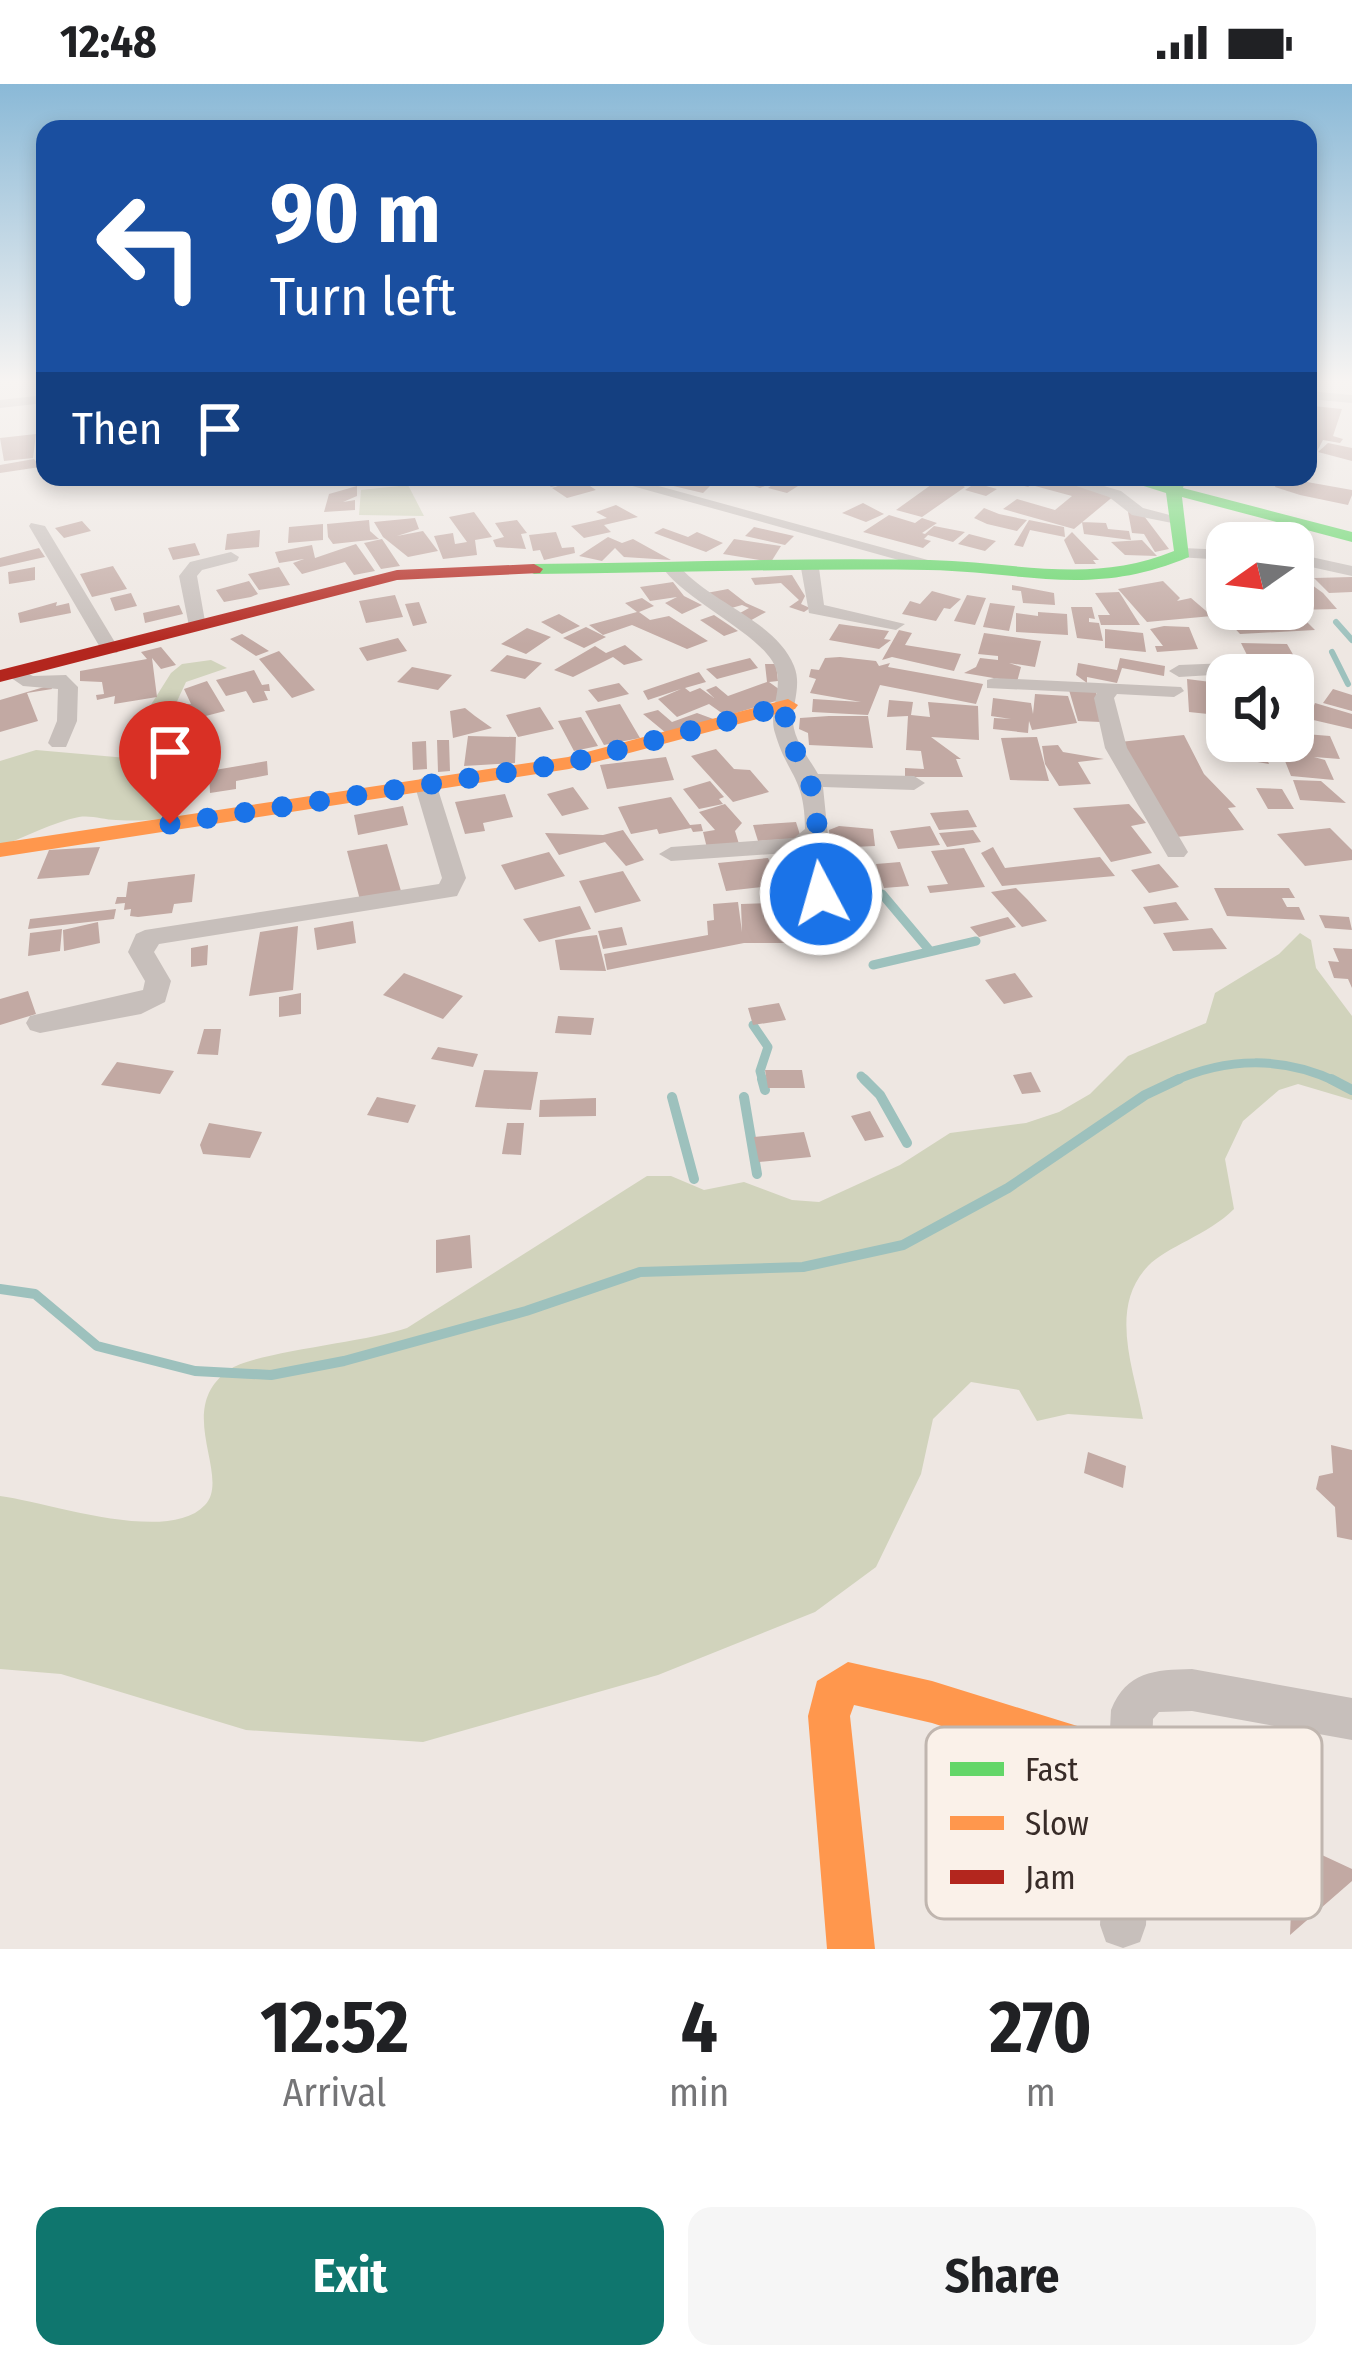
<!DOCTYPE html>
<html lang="en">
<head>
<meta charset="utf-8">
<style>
	body { margin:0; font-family:"Fira Sans Condensed",sans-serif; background:#f6f6f6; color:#202124; height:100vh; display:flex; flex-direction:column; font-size:45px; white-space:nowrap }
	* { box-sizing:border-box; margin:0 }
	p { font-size:39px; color:#757577 }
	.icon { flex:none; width:66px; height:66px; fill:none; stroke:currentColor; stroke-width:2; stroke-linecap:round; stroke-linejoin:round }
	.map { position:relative; height:1865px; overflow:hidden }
	.details { display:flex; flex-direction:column; background:#fff; flex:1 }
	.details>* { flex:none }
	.top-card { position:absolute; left:36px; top:36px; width:1281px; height:366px; border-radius:24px; box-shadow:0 6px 18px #0003; background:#1a4fa0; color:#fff; overflow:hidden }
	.needle { width:78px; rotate:256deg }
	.controls { position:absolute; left:1206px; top:438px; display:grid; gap:24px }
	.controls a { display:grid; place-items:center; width:108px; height:108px; border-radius:24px; background:#fff; box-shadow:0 6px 18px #0003; font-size:60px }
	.pin { position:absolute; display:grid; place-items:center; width:102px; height:102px; color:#fff; margin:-123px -51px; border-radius:50% 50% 50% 0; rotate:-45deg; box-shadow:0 0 12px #0007 }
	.pin .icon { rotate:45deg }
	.me { position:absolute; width:132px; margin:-66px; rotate:354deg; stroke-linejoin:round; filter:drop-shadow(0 0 9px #0008) }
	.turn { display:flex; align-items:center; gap:42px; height:252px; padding:0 36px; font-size:54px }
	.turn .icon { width:156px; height:156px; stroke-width:2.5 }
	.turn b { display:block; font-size:84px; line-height:102px }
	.then { display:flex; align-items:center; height:114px; padding:0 36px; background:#0003; gap:24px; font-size:45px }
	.eta { display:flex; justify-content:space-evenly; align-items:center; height:204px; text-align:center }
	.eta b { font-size:72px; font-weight:700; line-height:84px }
	.cta { display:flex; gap:24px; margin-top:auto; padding:24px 36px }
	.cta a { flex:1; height:138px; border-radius:24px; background:#0f766e; color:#fff; font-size:48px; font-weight:700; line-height:138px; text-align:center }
	.cta a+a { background:#f6f6f6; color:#202124 }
	.status { display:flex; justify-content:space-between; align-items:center; height:84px; padding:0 60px; background:#fff; direction:ltr }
	.status svg { height:33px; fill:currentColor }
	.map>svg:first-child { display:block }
	.green { fill:#d1d3bc }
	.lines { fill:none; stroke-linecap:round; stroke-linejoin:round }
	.stream-far2 { stroke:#9dc1bd; stroke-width:6 }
	.stream-far1 { stroke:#9dc1bd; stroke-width:9 }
	.stream { stroke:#9dc1bd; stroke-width:10 }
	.building { fill:#c2a9a3 }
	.street { fill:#c7bfbb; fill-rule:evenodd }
	.fast { fill:#63d668; fill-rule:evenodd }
	.slow { fill:#ff974d; fill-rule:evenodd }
	.jam { fill:#b3261e; fill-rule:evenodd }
	.route { stroke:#1a73e8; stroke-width:21; stroke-dasharray:0 37.8 }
	.key { fill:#faf1e9; stroke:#c0b6af; stroke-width:3 }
	.key-label { font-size:33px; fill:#382c28 }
</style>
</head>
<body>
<div class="status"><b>12:48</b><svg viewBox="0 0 49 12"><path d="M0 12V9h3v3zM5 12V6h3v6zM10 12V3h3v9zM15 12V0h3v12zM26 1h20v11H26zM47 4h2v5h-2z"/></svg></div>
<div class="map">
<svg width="1352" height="1865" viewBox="0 0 1352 1865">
	<rect width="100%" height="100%" fill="#eee7e2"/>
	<path class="green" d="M408,401L424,432L359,431L361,406Z
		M211,576L227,584L186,598L173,626L162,628L158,634L196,651C198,723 197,740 116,736C104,736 92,731 79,733C53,738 26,753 0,762V677L36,666L127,674L139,664L142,635L171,589L182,580Z
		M1300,849L1311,856L1316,884L1352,932V1016L1298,1000L1279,1006L1243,1037L1225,1075L1234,1125C1208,1151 1166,1163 1148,1182C1108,1224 1134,1285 1143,1335L1068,1330L1037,1337L1019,1306L971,1298L933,1335L921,1390L876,1483L815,1528L658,1591L423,1658L246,1646L61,1590L0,1585V1412C48,1418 168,1461 205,1421C232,1392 173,1325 229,1286C254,1268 367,1258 407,1244L647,1092H671L704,1106L744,1098L792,1116L819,1118L900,1081L950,1049L1026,1039L1059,1028L1090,1010L1128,972L1206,939L1215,909L1279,870Z"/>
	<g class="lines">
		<path class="stream-far2" d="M1336,538L1352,556
			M1332,568L1348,600"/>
		<path class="stream-far1" d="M882,810L930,867
			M873,881L976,857
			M753,941L768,963L760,987L763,998
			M861,992L867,998
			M1172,998C1226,973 1284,972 1337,998"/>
		<path class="stream" d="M762,995L765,1006
			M864,995L880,1011L907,1059
			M1331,995L1352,1006
			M672,1013L694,1095
			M744,1013L757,1090
			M0,1205L35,1210L97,1262L195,1287L271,1291L344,1277L526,1227L640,1188L803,1183L903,1161L1008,1104L1145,1011L1179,995"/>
	</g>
	<path class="building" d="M1313,322L1342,325L1333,352L1343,355L1340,359L1323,356L1314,373L1308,372V329Z
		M36,350L33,374L4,377L0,354Z
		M1328,359L1352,364V377L1318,368Z
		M34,375L40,383L0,389V381Z
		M565,393H576L596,406L567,414L552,404L564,400L551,403L542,396Z
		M683,393L708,394L714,398L703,409L669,401Z
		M745,393H787L798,396L792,400L798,402L787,409L768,404L779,396L760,404L739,397Z
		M942,393H982L975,399L997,405L986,412L965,406L971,402L958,399L965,403L922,433L896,426Z
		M990,393H1042L1028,403L999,395L990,401L982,398Z
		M1047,393L1115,411L1074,445L1003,425L1017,415L1055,426L1072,412L1035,402Z
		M1279,393L1352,406V411L1348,421L1300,411L1275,403Z
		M357,402V412L343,418L355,416V426L324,428L329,410Z
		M863,419L884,430L866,438L842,429Z
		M616,421L638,433L604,441L611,448L584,454L571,442L607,434L596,428Z
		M984,424L999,430L1027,436L1017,447L987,440L974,434Z
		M474,428L492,453L475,456L477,471L443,475L434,452L453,449L455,460L467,458L449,433Z
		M1128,428L1144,432L1169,465L1155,468L1144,450L1132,449Z
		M889,431L915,439L922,434L937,439L922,449L925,450L934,442L965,448L953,458L928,451L924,455L931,457L923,464L863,448Z
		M415,434L419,445L397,452L423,447L438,467L408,473L383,453L374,438Z
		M369,436L370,447L379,455L333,460L328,453L327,440Z
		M517,436L527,449L521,450L526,465L496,463L493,456L504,453L495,439Z
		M1029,436L1064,443L1065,453L1030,446L1023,463L1014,461Z
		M82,437L91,447L64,454L55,444Z
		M1082,438L1106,439L1108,445L1129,447L1131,456L1084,450Z
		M323,440V456L288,459L289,443Z
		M1222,442L1245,447L1242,459H1227V467L1219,466L1220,453H1217Z
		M754,443L794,452L785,461L745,452Z
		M663,444L688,453L697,448L723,459L706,468L654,449Z
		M260,446L259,463L225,466L227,450Z
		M556,448L562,464L574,463L575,469L544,476L540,466L533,467L529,451Z
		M1072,448L1099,476H1093L1096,480H1075L1064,456Z
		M969,450L996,457L985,467L958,460Z
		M608,453L622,459L633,455L671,476L624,473L615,464L602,477L579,472Z
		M382,455L400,482L381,485L364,459Z
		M734,455L781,462L771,478L723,470Z
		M1142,456L1157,472L1125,471L1111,458Z
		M195,459L200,471L173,476L168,464Z
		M356,460L375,487L354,491L345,478L302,490L293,479L304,475L279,479L275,468L312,461L315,474Z
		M39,464L45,473L0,483V474Z
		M113,482L127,505L92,513L80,490Z
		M35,483V496L9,500L8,488Z
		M279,483L290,501L259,506L248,490Z
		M792,491L805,512L801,520L810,524L804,528L789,523L799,516L781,499L755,501L751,494Z
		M1352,493V508L1329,509L1314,494Z
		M249,497L258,510L251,513L224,518L216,506Z
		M1163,497L1180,514L1177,517L1191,514L1212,532L1147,538L1118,505Z
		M673,498L684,512L702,521L682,530L665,519L677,513L650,517L640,503Z
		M1012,501L1054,509L1055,521L1023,519L1021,507L1012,506Z
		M1312,501L1323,509L1337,525L1293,526V508L1310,510L1301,502Z
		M728,505L746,519L766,528L746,539L740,529L749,524L742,521L721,527L701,510Z
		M932,507L961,515L950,525L944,524L936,537L902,530L910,517L920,520Z
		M1119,508L1123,514L1140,541H1101L1098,531H1110L1095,509Z
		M131,509L137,522L115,527L110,514Z
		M395,511L403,533L366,539L359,517Z
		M967,511L986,514L975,541L954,537Z
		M642,514L654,522L639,528L650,536L669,532L708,557L687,565L632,541L603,551L589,541L637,528L625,519Z
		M57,518L56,522L69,519L71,529L20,539L18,529Z
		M419,518L427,539L413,542L405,520Z
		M990,519L1015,522L1009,547L983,543Z
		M179,521L183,530L145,539L143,529Z
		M1071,523H1092L1095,535L1089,534V538L1099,539L1103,557L1077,554Z
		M1232,525L1296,527L1315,546L1240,550L1229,538L1242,536Z
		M1038,528L1067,530L1068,551L1016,548V529L1038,532Z
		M559,530L580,542L562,550L541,538Z
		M714,531L738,547L724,552L700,536Z
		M839,540L889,547L884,555L891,556L879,565L829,556Z
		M1164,542L1189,543L1198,565L1157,568L1155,562H1163L1150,545Z
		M586,543L606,553L584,564L563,554Z
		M527,544L551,553L526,570L501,560Z
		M1105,545L1143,549L1146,568L1105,564Z
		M899,546L912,549L905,561L961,570L954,587L892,573L882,576Z
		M984,549L1041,557L1035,583L1009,579L1021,583L1017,598L964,589L976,583L980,574L998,576V572L978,570Z
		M242,550L269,567L256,572L230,555Z
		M398,554L407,567L367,577L359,564Z
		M1241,559L1287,560L1295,574L1248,573Z
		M625,561L643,576L624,581L613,573L573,593L554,586L595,562L606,569Z
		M161,563L176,581L161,585L152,574L157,613L114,620L115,612L97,616L96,611L104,610L102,598L80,597V587L147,575L141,568Z
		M279,567L315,606L292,614L259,575Z
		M507,571L542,579L525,595L490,587Z
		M840,573L876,577L879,582L890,579L888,583L983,600L976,620L880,601L868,631L812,628L813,615L861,618L810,609L816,595L809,593L811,585L819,586L825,574Z
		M750,574L758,584L717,595L706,585Z
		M1120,574L1165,582L1164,592L1122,584L1117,599L1087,593V599L1076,591L1078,579L1117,586Z
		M765,580H776L778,597L769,598L783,608L776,617L726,632L709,620L677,633L658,615L681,605L648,616L643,607L699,588L706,598L685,604L690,608L700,604L714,614L706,606L716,602L728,612L767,598Z
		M412,583L452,591L438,606L397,598Z
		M254,586L262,601L269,600L270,607H264L268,616L253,619L246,607L226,612L216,596Z
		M1187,595L1227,600V632L1189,628Z
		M207,597L225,627L198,634L186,620H191L184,605Z
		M619,599L629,610L598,618L588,606Z
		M51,601L52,605L27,609L38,637L0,648V616Z
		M1333,605L1352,611V627L1323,619Z
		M1069,606L1096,607L1101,638L1078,637Z
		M1035,610L1068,612L1077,639L1032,646L1029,637L1028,649L993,645L994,634L1011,635L991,632L993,614L1031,619L1033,630Z
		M889,616L913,618L911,631L930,633L928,618L978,622L979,656L931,653L961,675H956L963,693H905V684L924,685L921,667L906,666L908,632L887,633Z
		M1315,619L1352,630V645L1309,635Z
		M620,620L640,654L604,661L585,627Z
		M540,623L554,645L518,653L506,631Z
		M465,624L475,632L492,644L453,654L450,627Z
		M658,626L672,638L697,629L716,636L666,649L643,630Z
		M829,632H868L873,664L809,661L808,649L799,645L800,634Z
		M581,633L598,662L574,667L558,637Z
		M1293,649L1330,652L1340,675L1314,673L1325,676L1334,696L1291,692L1285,677L1272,676L1266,657L1293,660L1301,676Z
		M1184,651L1204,690L1236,723L1228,724L1244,746L1176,753L1120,658Z
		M468,652L516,653L515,679L464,682Z
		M1037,653L1049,697L1010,696L1001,654Z
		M437,656H449L450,687L438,688Z
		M1211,656L1260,658L1269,680L1217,671Z
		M426,657L427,685L413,686L412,658Z
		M1058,661L1063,668L1104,675L1078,678L1091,700L1059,702L1045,680L1042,662Z
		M716,665L734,685L750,686L769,708L733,718L691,672Z
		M666,673L674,696L607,705L600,681Z
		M267,677L268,691L236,697V705L210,709L209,687Z
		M1293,696L1321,697L1346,719L1300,716Z
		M710,697L724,713L719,715L723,720L699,725L683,705Z
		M573,703L589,725L562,732L547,710Z
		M1256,704L1282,705L1294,725H1268Z
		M505,710L513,733L483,739L485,747L465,750L455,718Z
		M671,713L690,741L701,740L703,747L693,748L691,744L659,750L657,745L631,750L618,723Z
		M725,720L742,739L735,747L739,760L707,764L703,748L715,746L699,728Z
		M1129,720L1146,739L1131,742L1152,769L1111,778L1073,724Z
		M403,722L408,741L358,751L354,731Z
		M968,726L977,743L939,746L930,729Z
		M796,738L801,754L758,757L753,741Z
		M839,742L873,745L875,762L830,764L829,746Z
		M930,742L940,761L898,765L890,747Z
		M1330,744L1352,766V776L1305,782L1277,750Z
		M623,746L644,776L626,782L605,758L559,771L545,749L603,751Z
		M973,746L981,758L947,763L939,749Z
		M387,760L401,807L360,816L347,767Z
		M100,763L89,791L37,795L49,766Z
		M993,763L1005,784L1100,773L1115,792L1002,802L981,769Z
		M964,764L985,803L930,809L927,802L948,800L931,767Z
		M549,768L565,792L515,806L501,781Z
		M768,774L781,801L726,807L718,779Z
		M900,778L909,802L884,804L876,780Z
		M1159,780L1179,803L1149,809L1131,786Z
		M623,787L641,817L595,829L579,797Z
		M195,790L192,818L174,820L172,829L138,833L130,832L131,825L124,826L125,819L115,820L117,813H126L128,798Z
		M1016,804L1027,815L1047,837L1022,843L991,808Z
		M1214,804H1289L1295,814H1282L1287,823H1299L1305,836L1227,832Z
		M738,818L742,848L741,820L794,818V824L804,823L806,844H797L798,859H744L607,886L604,870L708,851L707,837L714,836L713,820Z
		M1176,818L1189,836L1154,840L1143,823Z
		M580,822L591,845L539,858L523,835Z
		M116,825L114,835L28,845L30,835Z
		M1319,831L1349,833L1352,846L1325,844Z
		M1008,833L1016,843L979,853L970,843Z
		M353,837L356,859L317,866L314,844Z
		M98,838L100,859L64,867L63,846Z
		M298,842L293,906L249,912L260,848Z
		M622,843L627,861L603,865L598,847Z
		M1212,844L1227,865L1173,867L1163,849Z
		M62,845L60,867L28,872L30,849Z
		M597,851L606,887L560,886L555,856Z
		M208,861L207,881L191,883V864Z
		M1333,864L1352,865V904L1348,895L1334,894L1328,877L1339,878Z
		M404,889L463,912L443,935L383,911Z
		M1015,889L1033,913L1004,920L985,896Z
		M28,907L36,930L0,941V915Z
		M301,909V930L279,933V913Z
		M779,919L786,936L753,941L748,924Z
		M558,932L594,934L591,951L555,949Z
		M204,945H221L218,971L197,970Z
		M438,963L478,970L473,983L431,975Z
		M117,978L174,987L160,1010L101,1001Z
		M484,986L538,988L531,1026L475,1023Z
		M765,986H802L805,1004H768Z
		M1031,988L1041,1008L1022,1010L1013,991Z
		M377,1013L416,1021L408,1039L367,1031Z
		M596,1014V1032L539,1033L540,1016Z
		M870,1027L884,1053L865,1057L851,1032Z
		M209,1039L262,1048L250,1074L203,1070L200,1061Z
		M507,1039H524L521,1071L502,1070Z
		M804,1048L811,1073L759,1078L754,1053Z
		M470,1151L472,1184L436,1189V1156Z
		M1331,1361L1352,1366V1456L1337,1453L1335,1423L1316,1405L1319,1392L1333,1389Z
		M1088,1368L1126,1382L1123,1404L1084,1389Z
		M1294,1758L1352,1785V1797L1290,1851Z"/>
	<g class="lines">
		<path class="street" d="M1308,307L1352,311V319L1308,315Z
			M45,311V319L0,324V316Z
			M600,393H626L946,481L931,485Z
			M1049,393H1073L1121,407L1143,424L1185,435L1177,440L1132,431L1109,413Z
			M31,439L45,442L119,565L117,569L101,565L29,442Z
			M1183,464L1227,466V476L1177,473L1175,469Z
			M231,468L239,473L237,477L202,486L197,492L206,543L190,547L179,492L190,478Z
			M1293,469L1352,482V492L1293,479Z
			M810,479L819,484L824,521L905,540L896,546L809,529L801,484Z
			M668,483H680C711,519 776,537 794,582C802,601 792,620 793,639C795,658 809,674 818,690L914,692L925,699L914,706L823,703L828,752L821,759L851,859L847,865H829L825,859L801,768L671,777L659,770L671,763L794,754L805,745C805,693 787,691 775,649C768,628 783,606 776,585C766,553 691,520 665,487Z
			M1254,578L1264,584L1261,588L1179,593L1169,587L1179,581Z
			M14,583L33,592L66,591L78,603L77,637L66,663H52L48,659L57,637L58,605L23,602L4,589Z
			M994,594L1181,603L1184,607L1174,613L1117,610L1114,614L1127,664L1188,768L1184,773H1168L1105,664L1094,614L1097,609L987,604V596Z
			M425,692L436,699L466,794L457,812L159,860L154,868L171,897L165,918L141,930L40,949L30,946L26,939L30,932L143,906L145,897L128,868L136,850L145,846L439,800L442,794L414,699Z
			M1192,1585L1352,1614V1656L1192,1627L1159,1628L1153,1635L1146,1841L1140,1858L1123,1864L1106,1858L1100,1841L1111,1626C1127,1587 1154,1586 1192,1585Z"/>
		<path class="fast" d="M1115,393H1141L1170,401L1176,394H1186L1183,404L1352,448V458L1182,413L1189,473C1092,514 1027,488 928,486C797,484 665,489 534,490L525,485L534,480C666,479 798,473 930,476C1015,478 1093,501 1174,467L1166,409Z"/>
		<path class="slow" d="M788,615L798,621L795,625L569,685L0,773V759L568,673Z
			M848,1578L932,1597L1129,1658L1144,1665L1151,1680L1144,1695L1129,1702L932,1639L854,1621L850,1632L875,1865H827L808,1632L817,1597Z"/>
		<path class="jam" d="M534,480L543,485L540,489L397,496L0,598V586L397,486Z"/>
	</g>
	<linearGradient id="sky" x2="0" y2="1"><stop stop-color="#8ab9d7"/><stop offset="0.53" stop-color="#f7f4f2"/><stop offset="1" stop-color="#f7f4f2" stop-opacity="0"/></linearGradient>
	<rect width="1352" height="561" fill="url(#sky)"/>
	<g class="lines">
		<path class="route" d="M170,740L569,679L788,621L783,643L810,696L817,740L810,759L821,810"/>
	</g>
	<rect x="926" y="1643" width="396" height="192" rx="18" class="key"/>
	<rect x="950" y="1678" width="54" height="14" fill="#63d668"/>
	<rect x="950" y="1732" width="54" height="14" fill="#ff974d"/>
	<rect x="950" y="1786" width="54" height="14" fill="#b3261e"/>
	<g class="key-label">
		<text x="1025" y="1697">Fast</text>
		<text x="1025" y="1751">Slow</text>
		<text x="1025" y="1805">Jam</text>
	</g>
</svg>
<div class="controls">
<a><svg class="needle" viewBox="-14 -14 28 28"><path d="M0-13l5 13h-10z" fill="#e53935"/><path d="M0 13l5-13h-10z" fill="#757577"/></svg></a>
<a><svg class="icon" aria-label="sound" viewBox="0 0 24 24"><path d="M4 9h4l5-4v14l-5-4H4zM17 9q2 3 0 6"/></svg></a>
</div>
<div class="pin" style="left:170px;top:740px;background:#d93025"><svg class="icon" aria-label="arrive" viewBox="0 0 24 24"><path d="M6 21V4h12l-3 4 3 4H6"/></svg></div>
<svg class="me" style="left:821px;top:810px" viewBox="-20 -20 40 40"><circle r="17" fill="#1a73e8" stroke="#fff" stroke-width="3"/><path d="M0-11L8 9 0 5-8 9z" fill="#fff"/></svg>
<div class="top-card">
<div class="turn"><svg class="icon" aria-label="left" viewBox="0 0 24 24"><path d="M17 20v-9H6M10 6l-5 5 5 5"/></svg><div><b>90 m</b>Turn left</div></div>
<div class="then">Then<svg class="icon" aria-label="arrive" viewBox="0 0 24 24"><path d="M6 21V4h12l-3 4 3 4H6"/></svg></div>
</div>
</div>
<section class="details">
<div class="eta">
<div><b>12:52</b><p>Arrival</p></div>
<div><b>4</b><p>min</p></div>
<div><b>270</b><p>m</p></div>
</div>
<div class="cta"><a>Exit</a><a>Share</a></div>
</section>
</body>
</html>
